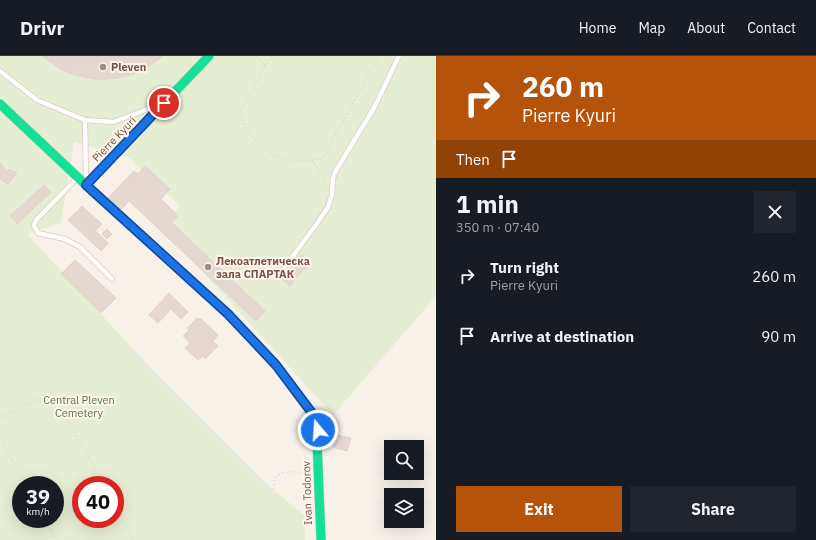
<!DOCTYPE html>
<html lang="en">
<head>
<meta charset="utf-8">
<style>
	body { margin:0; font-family:"IBM Plex Sans",sans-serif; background:#20242c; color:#f1f3f6; height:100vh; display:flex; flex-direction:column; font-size:15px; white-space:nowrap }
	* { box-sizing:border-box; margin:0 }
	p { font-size:13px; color:#9ea1a6 }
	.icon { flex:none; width:22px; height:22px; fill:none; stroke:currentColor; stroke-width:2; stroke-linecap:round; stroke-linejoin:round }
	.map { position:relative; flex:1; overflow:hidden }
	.side { display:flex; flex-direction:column; background:#171b24; width:380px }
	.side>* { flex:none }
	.banner { background:#b45309; color:#fff; overflow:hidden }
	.buttons { position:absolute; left:384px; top:384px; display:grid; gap:8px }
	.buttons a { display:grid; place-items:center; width:40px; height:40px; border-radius:0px; background:#171b24; box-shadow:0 4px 16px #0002; font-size:20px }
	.speed { position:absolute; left:12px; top:420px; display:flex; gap:8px; font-size:20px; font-weight:700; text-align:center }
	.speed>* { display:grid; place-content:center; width:52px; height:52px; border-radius:50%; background:#171b24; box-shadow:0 4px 16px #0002; line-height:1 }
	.speed small { font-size:10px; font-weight:400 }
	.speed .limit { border:6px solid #d22; background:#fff; color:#111 }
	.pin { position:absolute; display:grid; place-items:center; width:34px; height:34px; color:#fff; margin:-17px; border:2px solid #fff; border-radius:50%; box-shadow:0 1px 4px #0007 }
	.me { position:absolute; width:44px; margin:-22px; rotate:342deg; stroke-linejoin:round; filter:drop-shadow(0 0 3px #0008) }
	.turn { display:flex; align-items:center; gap:14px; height:84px; padding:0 20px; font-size:18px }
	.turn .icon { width:52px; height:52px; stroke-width:2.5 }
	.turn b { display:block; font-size:28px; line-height:34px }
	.then { display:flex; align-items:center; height:38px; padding:0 20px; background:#0003; gap:8px; font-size:15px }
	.round { display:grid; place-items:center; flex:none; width:42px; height:42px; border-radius:0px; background:#20242c }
	.headline { display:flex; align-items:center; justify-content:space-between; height:68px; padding:0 20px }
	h1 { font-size:24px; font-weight:700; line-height:30px }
	.cta { display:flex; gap:8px; margin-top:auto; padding:8px 20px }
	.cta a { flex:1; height:46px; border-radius:0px; background:#b45309; color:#fff; font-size:16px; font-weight:700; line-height:46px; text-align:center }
	.cta a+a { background:#20242c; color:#f1f3f6 }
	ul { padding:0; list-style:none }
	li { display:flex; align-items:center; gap:12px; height:60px; padding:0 20px }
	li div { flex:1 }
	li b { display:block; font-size:15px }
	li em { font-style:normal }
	header { display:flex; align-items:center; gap:24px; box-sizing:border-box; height:56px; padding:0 20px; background:#171b24; border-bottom:1px solid #363941 }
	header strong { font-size:19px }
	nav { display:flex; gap:22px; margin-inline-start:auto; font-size:14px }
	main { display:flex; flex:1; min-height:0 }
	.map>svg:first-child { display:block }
	.green { fill:#e5eed3; fill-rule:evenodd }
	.building { fill:#e4d8d1; stroke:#e0d3cc }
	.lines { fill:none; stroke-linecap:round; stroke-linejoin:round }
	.lane-casing { stroke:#d6ccc6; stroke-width:6 }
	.fast-casing { stroke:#d7ccc6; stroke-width:10 }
	.path { stroke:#dad0cd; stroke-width:1.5; stroke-dasharray:1 3; stroke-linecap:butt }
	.lane { stroke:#fefdfc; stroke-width:4.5 }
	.fast { stroke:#16e098; stroke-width:9 }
	.route-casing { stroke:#114b97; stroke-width:10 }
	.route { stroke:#1a73e8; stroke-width:7 }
	.poi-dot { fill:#a48b81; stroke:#fff5eb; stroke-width:1.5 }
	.labels { text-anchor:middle; stroke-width:4; stroke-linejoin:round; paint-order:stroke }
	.poi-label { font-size:11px; font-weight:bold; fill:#775448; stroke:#fff5eb; text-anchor:start }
	.street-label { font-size:11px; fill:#775448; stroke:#fff5eb }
	.park-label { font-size:11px; fill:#53783c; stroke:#fff5eb }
</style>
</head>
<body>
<header>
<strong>Drivr</strong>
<nav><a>Home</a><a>Map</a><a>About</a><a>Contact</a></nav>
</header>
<main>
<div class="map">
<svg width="436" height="484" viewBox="0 0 436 484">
	<rect width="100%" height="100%" fill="#f7f1ea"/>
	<path class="green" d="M0,0H436V240L333,359L161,170L180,150L129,102L74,86L61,167L27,178L146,307L270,431L305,460V484H0ZM21,429H55V463H21ZM81,429H115V463H81Z"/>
	<path class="building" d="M42,0H89L105,1L116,0H163L151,9L141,15L130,19L118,22L106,23H94L71,18L61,13Z
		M0,107L7,115L9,113L17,117L8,128L0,123Z
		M145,110L170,133L161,143L178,160L171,166L265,255L256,265L129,145L121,154L108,142L134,115L138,118Z
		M44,129L51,136L17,168L10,160Z
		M82,150L102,168L96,174L77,156Z
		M76,156L108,187L101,195L68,164Z
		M107,173L112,178L107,183L102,178Z
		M302,199L310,206L290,230L282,223Z
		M75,204L116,242L101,257L61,218Z
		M169,237L188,256L181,263L171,253L158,267L149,259Z
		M197,262L199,264L200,262L218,279L213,285L218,290L205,303L203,300L198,304L185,292L190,287L183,280L189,274L187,272Z
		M336,379L351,382L347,395L333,391Z"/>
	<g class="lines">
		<g class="lane-casing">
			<path id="lane" d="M0,15L37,44L85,64L86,126
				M85,64L113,66L156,50
				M77,122L44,156L36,164L34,169L38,177L65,183L80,191L112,223
				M284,212L316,169L328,151L332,138L333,123L335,116L374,52L399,0"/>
		</g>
		<g class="fast-casing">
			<path id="fast" d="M0,48L86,129L228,258L276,309L318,365L317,384L321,484
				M86,129L209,0"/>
		</g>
		<path class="path" d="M256,0L265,10
			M271,0L240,56C253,96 283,112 323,102L379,0
			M312,105L326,124
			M0,362L52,336L104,429
			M0,383L26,429
			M274,433C274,430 274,426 275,423C278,413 301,415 308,419
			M115,449L134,484
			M44,463L56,484"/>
		<use href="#lane" class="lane"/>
		<use href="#fast" class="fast"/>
	</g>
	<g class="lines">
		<g class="route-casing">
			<path id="route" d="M164,47L86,129L228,258L276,309L318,365V374"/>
		</g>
		<use href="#route" class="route"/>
	</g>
	<g class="poi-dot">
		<circle cx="103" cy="11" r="4"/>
		<circle cx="208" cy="211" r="4"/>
	</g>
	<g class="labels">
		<g class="poi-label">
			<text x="111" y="15">Pleven</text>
			<text x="216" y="209">Лекоатлетическа<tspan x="216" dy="13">зала СПАРТАК</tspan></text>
		</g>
		<g class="street-label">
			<text transform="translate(114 83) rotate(-46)" y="4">Pierre Kyuri</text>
			<text transform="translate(307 437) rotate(-92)" y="4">Ivan Todorov</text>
		</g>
		<g class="park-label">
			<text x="79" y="348">Central Pleven<tspan x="79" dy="13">Cemetery</tspan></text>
		</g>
	</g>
</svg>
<div class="buttons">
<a><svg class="icon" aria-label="search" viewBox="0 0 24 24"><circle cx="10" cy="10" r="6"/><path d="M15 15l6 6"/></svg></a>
<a><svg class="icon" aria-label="layers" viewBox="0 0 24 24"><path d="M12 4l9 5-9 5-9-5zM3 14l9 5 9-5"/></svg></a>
</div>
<div class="speed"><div>39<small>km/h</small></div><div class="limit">40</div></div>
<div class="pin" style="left:164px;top:47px;background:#d93025"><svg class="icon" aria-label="arrive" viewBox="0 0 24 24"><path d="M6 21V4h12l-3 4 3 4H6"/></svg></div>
<svg class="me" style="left:318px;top:374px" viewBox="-20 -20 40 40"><circle r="17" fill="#1a73e8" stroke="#fff" stroke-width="3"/><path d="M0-11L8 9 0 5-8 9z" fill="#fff"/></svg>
</div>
<section class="side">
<div class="banner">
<div class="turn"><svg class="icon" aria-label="right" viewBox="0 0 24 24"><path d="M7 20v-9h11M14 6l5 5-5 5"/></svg><div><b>260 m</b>Pierre Kyuri</div></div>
<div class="then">Then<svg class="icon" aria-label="arrive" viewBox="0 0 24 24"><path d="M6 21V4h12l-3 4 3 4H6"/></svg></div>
</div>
<div class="headline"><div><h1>1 min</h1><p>350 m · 07:40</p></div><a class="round"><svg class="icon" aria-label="close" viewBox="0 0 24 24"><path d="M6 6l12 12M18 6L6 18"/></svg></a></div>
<ul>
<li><svg class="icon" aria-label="right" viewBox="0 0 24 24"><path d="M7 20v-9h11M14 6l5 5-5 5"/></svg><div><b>Turn right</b><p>Pierre Kyuri</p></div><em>260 m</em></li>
<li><svg class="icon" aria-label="arrive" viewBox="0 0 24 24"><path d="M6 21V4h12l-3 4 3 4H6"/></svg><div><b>Arrive at destination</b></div><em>90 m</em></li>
</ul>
<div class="cta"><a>Exit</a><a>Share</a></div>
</section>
</main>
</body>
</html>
